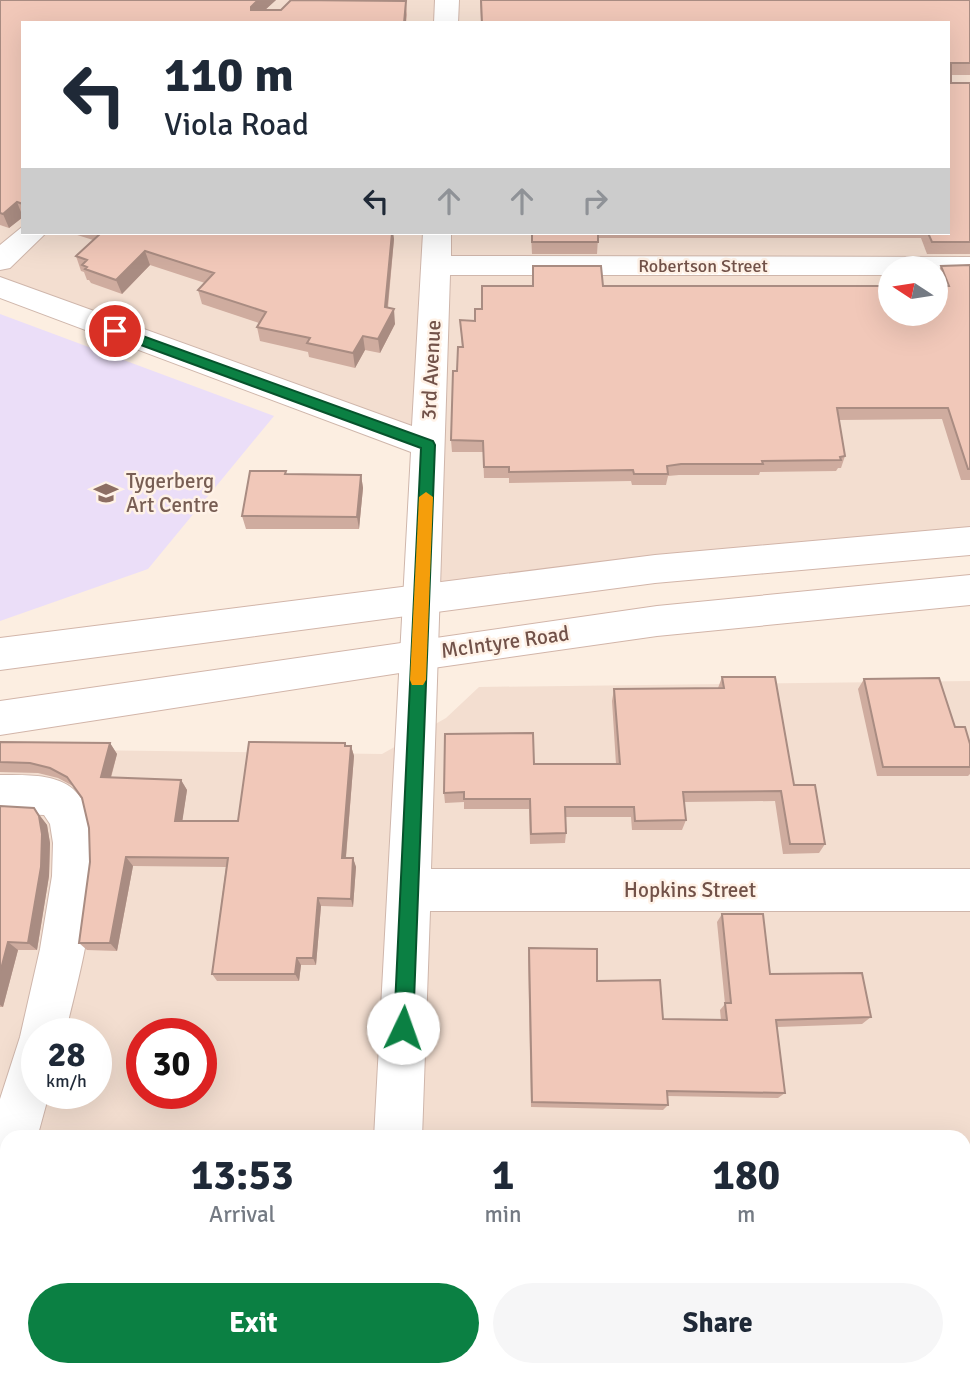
<!DOCTYPE html>
<html lang="en">
<head>
<meta charset="utf-8">
<style>
	body { margin:0; font-family:Signika,sans-serif; background:#f6f6f7; color:#1f2937; height:100vh; display:flex; flex-direction:column; font-size:26px; white-space:nowrap }
	* { box-sizing:border-box; margin:0 }
	p { font-size:23px; color:#747a83 }
	.icon { flex:none; width:38px; height:38px; fill:none; stroke:currentColor; stroke-width:2; stroke-linecap:round; stroke-linejoin:round }
	.map { position:relative; flex:1; overflow:hidden }
	.sheet { position:absolute; left:0px; top:1130px; width:971px; height:247px; display:flex; flex-direction:column; background:#fff; border-radius:21px 21px 0 0; box-shadow:0 7px 28px #0002 }
	.sheet>* { flex:none }
	.top-card { position:absolute; left:21px; top:21px; width:929px; height:214px; border-radius:0px; box-shadow:0 7px 28px #0002; background:#fff; color:#1f2937; overflow:hidden }
	.needle { width:46px; rotate:282deg }
	.buttons { position:absolute; left:878px; top:256px; display:grid; gap:14px }
	.buttons a { display:grid; place-items:center; width:70px; height:70px; border-radius:50%; background:#fff; box-shadow:0 7px 28px #0002; font-size:35px }
	.speed { position:absolute; left:21px; top:1018px; display:flex; gap:14px; font-size:35px; font-weight:700; text-align:center }
	.speed>* { display:grid; place-content:center; width:91px; height:91px; border-radius:50%; background:#fff; box-shadow:0 7px 28px #0002; line-height:1 }
	.speed small { font-size:18px; font-weight:400 }
	.speed .limit { border:10px solid #d22; background:#fff; color:#111 }
	.pin { position:absolute; display:grid; place-items:center; width:60px; height:60px; color:#fff; margin:-30px; border:4px solid #fff; border-radius:50%; box-shadow:0 2px 7px #0007 }
	.me { position:absolute; width:77px; margin:-38px; rotate:3deg; stroke-linejoin:round; filter:drop-shadow(0 0 5px #0008) }
	.turn { display:flex; align-items:center; gap:24px; height:147px; padding:0 28px; font-size:32px }
	.turn .icon { width:91px; height:91px; stroke-width:2.5 }
	.turn b { display:block; font-size:49px; line-height:60px }
	.lanes { display:flex; align-items:center; height:66px; padding:0 28px; background:#0003; justify-content:center; gap:35px; direction:ltr }
	.lanes .off { opacity:.35 }
	.eta { display:flex; justify-content:space-evenly; align-items:center; height:119px; text-align:center }
	.eta b { font-size:42px; font-weight:700; line-height:49px }
	.action { display:flex; gap:14px; margin-top:auto; padding:14px 28px }
	.action a { flex:1; height:80px; border-radius:42px; background:#0b8043; color:#fff; font-size:28px; font-weight:700; line-height:80px; text-align:center }
	.action a+a { background:#f6f6f7; color:#1f2937 }
	.map>svg:first-child { display:block }
	.residential { fill:#f3ded0; fill-rule:evenodd }
	.education { fill:#ebdef8 }
	.green { fill:#d6e9c0 }
	.lines { fill:none; stroke-linecap:round; stroke-linejoin:round }
	.street-casing { stroke:#cfb6ab; stroke-width:2 }
	.secondary-casing { stroke:#d2b5a9; stroke-width:2 }
	.street { fill:#fff; fill-rule:evenodd }
	.secondary { fill:#fff; fill-rule:evenodd }
	.wall { fill:#cfac9f }
	.shaded-wall { fill:#a98c82 }
	.building { fill:#f1c8b9; stroke:#a98c82; stroke-width:2 }
	.route { fill:#0b8043; stroke:#07532c; stroke-width:2 }
	.slow { fill:#f59e0b }
	.labels { text-anchor:middle; stroke-width:5; stroke-linejoin:round; paint-order:stroke }
	.far-street-label { font-size:18px; fill:#725249; stroke:#fff2e7 }
	.street-label { font-size:21px; fill:#725249; stroke:#fff2e7 }
	.education-label { font-size:21px; fill:#785e54; stroke:#fff2e7; text-anchor:start }
</style>
</head>
<body>
<div class="map">
<svg width="970" height="1376" viewBox="0 0 970 1376">
	<rect width="100%" height="100%" fill="#fceee1"/>
	<path class="residential" d="M147,0H970V538L419,597L427,443L0,284V117L23,99V233H948V23H118ZM891,268H936V313H891Z
		M970,681V1376H0V749L382,754L446,718L479,687ZM37,1034H96V1094H37ZM142,1034H201V1094H142ZM7,1138H964V1370H7Z"/>
	<path class="education" d="M0,314L274,416L148,569L0,621Z"/>
	<path class="green" d="M7,1297V1370H206L215,1376H0V1308Z"/>
	<g class="lines">
		<g class="street-casing">
			<path id="street" d="M435,0H459L458,23H434Z
				M22,227L23,233H46L10,268L0,270V245Z
				M423,233H451V256L970,257V275H936V268H891V275H450L431,869H970V911H430L422,1138H374L411,452L0,298V277L412,426Z
				M0,775C22,775 55,773 73,789C121,832 78,979 65,1034H37V1094H49L37,1138H7V1160L0,1157V1099L20,1037L40,949L52,876L53,843L50,824L44,815L0,813Z
				M360,1370H414V1376H360Z"/>
		</g>
		<g class="secondary-casing">
			<path id="secondary" d="M970,527V555L655,583L0,670V638L655,555Z
				M970,575V605L657,636L419,670L0,735V701L657,606Z"/>
		</g>
		<use href="#street" class="street"/>
		<use href="#secondary" class="secondary"/>
	</g>
	<path class="wall" d="M0,0H276L265,10H281L291,0L406,1L407,15L406,23H23V217L9,228L0,225Z
		M480,0H970V75H951V83H970V254H927L921,238H598L597,254H532L531,233H948V23H481Z
		M71,233H393L394,239L388,308L395,324L380,353L365,350L355,368L309,357L308,352L260,341L257,327L259,323L202,304L198,290L205,283L150,265L122,294L91,283L89,280H87L84,272L81,271L76,256L93,240Z
		M970,265V480H961L942,419L839,420L845,456L841,468H838L836,471L760,472L759,475H679L668,476L666,485H632L631,481L509,483V478H484L483,452H452L451,440L457,371L462,347L460,320L475,321L482,309L532,286L533,266L603,286H939L936,276L941,266Z
		M287,475H361L363,488L359,529H246L242,516Z
		M722,677L794,785L825,844L819,853L783,854L775,801L684,802L686,820L682,830H632L631,817H565L566,833L565,843L530,844L529,809H464V802L445,803L444,793L534,764H616L612,701L614,689L718,688Z
		M864,679L955,727L970,744V774L968,776H877L858,689Z
		M0,742L110,743L117,754L111,778L181,780L187,790L182,821H238L345,743L346,746H351L354,756L346,858H353L356,867L353,907L321,906L316,965H301L299,981H217L212,974L226,867L133,866L117,951L87,950L79,943L90,862L89,828L82,798L73,786L58,778L38,773L0,772Z
		M0,806L34,808L47,825L50,843L49,876L37,950H18L3,1007H0Z
		M722,914L770,974L871,1017L862,1024L777,1027L785,1093L778,1098L667,1096L668,1105L663,1110L531,1107L528,956L529,948L597,981L663,1019L721,1020L720,1010L725,1004L717,922Z"/>
	<path class="shaded-wall" d="M258,0H276L253,21L251,7Z
		M406,1V23H404Z
		M17,202L23,217L9,228L3,214Z
		M392,233H393L394,239L386,322L385,307Z
		M145,251L150,265L122,294L116,280Z
		M394,309L395,324L380,353L378,339Z
		M363,336L365,350L355,368L353,353Z
		M361,475L363,488L359,529L357,517Z
		M110,743L117,754L108,787L101,777Z
		M351,746L354,756L345,867L342,858Z
		M181,780L187,790L181,830L175,821Z
		M34,808L47,825L50,843L49,876L37,950L28,943Z
		M126,857L133,866L117,951L110,943Z
		M353,858L356,867L353,907L351,899Z
		M318,898L321,906L316,965L313,958Z
		M8,942L18,950L3,1007L0,1005V973Z
		M297,958L301,965L299,981L295,974Z"/>
	<path class="building" d="M0,0H258L251,7V10H281L291,0L406,1L404,23H23V204L17,202L3,214L0,213Z
		M481,0H970V63H951V83H970V242H932L928,233H948V23H482Z
		M101,233H392L385,307L394,309L378,339L363,336L353,353L307,343L310,338L257,327L266,312L198,290L214,273L145,251L116,280L85,269L87,267L82,265L87,260L76,256Z
		M532,233H598V242H532Z
		M970,265V469H968L948,408H837L845,456L840,457L841,460L762,461L763,464H681L667,466L668,474H634L633,470L509,472V467H484L483,441L451,440L453,371H457L458,347H463L460,320L475,321V309H482V286H533V266H601L603,286H891V313H936V286H949L941,266Z
		M250,471H286L285,474L361,475L357,517L242,516Z
		M722,677H775L794,785H815L825,844H790L781,791L683,792L686,820L635,821L634,807H565L566,833L531,834L530,799H464V792L444,793L445,734L533,733L534,764H620L614,689L724,688Z
		M939,678L955,727H965L970,744V767H883L864,679Z
		M0,742L110,743L101,777L181,780L175,821H238L249,742L345,743V746H351L342,858H353L351,899L318,898L313,958H297L295,974H212L228,858L126,857L110,943H79L90,862L89,828L82,798L67,777L50,768L30,763L0,762Z
		M0,806L34,808L39,816L42,834L41,867L28,943L8,942L0,973Z
		M722,914H763L770,974L862,973L871,1017L776,1020L785,1093L667,1091L668,1105L532,1102L529,948L597,949V981L660,980L663,1019L727,1020L725,1003H731Z"/>
	<path class="route" d="M115,326L433,441L435,445L413,1028L410,1034L403,1037L396,1034L394,1028L421,448L111,334V328Z"/>
	<path class="slow" d="M426,492L433,497L426,680L423,685H412L410,680L419,497Z"/>
	<defs>
		<g id="school-bare" transform="scale(1.89)"><path d="M0-5L7-2L0 1L-7-2ZM-4 1L0 2.5L4 1V4Q0 6-4 4Z" fill="#8d6e63" stroke="#fff2e7" stroke-width="2.5" paint-order="stroke"/></g>
	</defs>
	<g fill-rule="evenodd">
		<use href="#school-bare" x="106" y="493"/>
	</g>
	<g class="labels">
		<g class="far-street-label">
			<text x="703" y="272">Robertson Street</text>
		</g>
		<g class="street-label">
			<text transform="translate(431 370) rotate(-87)" y="7">3rd Avenue</text>
			<text transform="translate(505 642) rotate(-8)" y="7">McIntyre Road</text>
			<text x="690" y="897">Hopkins Street</text>
		</g>
		<g class="education-label">
			<text x="126" y="488">Tygerberg<tspan x="126" dy="24">Art Centre</tspan></text>
		</g>
	</g>
</svg>
<div class="buttons">
<a><svg class="needle" viewBox="-14 -14 28 28"><path d="M0-13l5 13h-10z" fill="#e53935"/><path d="M0 13l5-13h-10z" fill="#747a83"/></svg></a>
</div>
<div class="speed"><div>28<small>km/h</small></div><div class="limit">30</div></div>
<div class="pin" style="left:115px;top:331px;background:#d93025"><svg class="icon" aria-label="arrive" viewBox="0 0 24 24"><path d="M6 21V4h12l-3 4 3 4H6"/></svg></div>
<svg class="me" style="left:403px;top:1028px" viewBox="-20 -20 40 40"><circle r="19" fill="#fff"/><path d="M0-13L10 11 0 6-10 11z" fill="#0b8043"/></svg>
<div class="top-card">
<div class="turn"><svg class="icon" aria-label="left" viewBox="0 0 24 24"><path d="M17 20v-9H6M10 6l-5 5 5 5"/></svg><div><b>110 m</b>Viola Road</div></div>
<div class="lanes"><svg class="icon" aria-label="left" viewBox="0 0 24 24"><path d="M17 20v-9H6M10 6l-5 5 5 5"/></svg><svg class="icon off" aria-label="ahead" viewBox="0 0 24 24"><path d="M12 20V5M6 11l6-6 6 6"/></svg><svg class="icon off" aria-label="ahead" viewBox="0 0 24 24"><path d="M12 20V5M6 11l6-6 6 6"/></svg><svg class="icon off" aria-label="right" viewBox="0 0 24 24"><path d="M7 20v-9h11M14 6l5 5-5 5"/></svg></div>
</div>
<section class="sheet">
<div class="eta">
<div><b>13:53</b><p>Arrival</p></div>
<div><b>1</b><p>min</p></div>
<div><b>180</b><p>m</p></div>
</div>
<div class="action"><a>Exit</a><a>Share</a></div>
</section>
</div>
</body>
</html>
